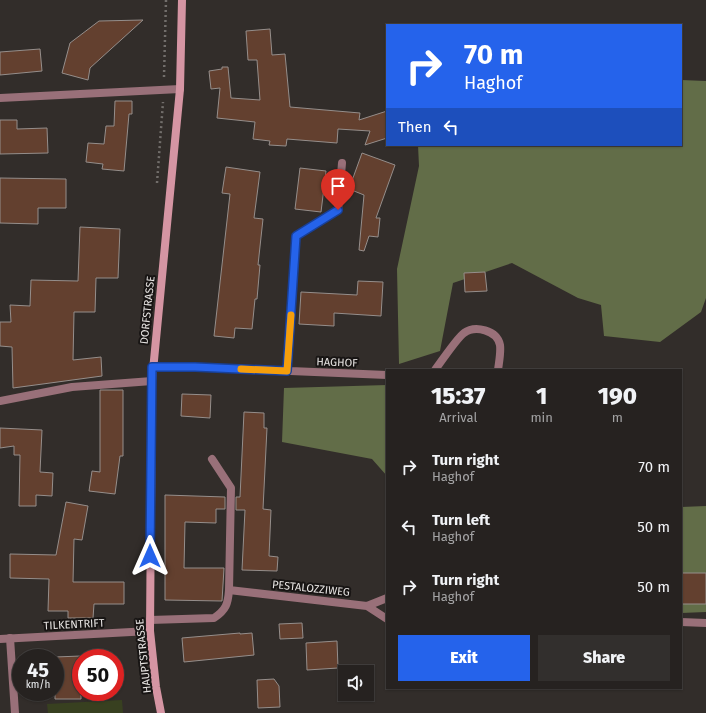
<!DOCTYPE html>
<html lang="en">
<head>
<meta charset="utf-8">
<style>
	body { margin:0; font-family:"Fira Sans",sans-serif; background:#322f2d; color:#f1f3f6; height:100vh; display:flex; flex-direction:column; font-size:15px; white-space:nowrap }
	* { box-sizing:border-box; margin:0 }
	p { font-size:13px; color:#a4a4a5 }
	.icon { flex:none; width:22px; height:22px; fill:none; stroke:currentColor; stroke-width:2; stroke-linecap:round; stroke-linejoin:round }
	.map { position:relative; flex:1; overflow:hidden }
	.side { position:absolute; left:386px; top:369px; width:296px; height:320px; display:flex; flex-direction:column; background:#262220; border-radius:0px; box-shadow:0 1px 3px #0004,0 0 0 1px #423f3e }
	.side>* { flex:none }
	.guide { position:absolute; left:386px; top:24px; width:296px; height:122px; border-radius:0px; box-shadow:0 1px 3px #0004,0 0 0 1px #423f3e; background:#2563eb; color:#fff; overflow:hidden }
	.fabs { position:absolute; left:338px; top:665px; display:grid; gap:8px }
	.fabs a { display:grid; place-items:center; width:36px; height:36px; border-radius:0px; background:#262220; box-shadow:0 1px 3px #0004,0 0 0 1px #423f3e; font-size:20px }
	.speed { position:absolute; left:12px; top:649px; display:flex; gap:8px; font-size:20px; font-weight:700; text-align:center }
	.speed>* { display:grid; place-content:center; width:52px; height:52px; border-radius:50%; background:#262220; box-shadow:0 1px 3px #0004,0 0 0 1px #423f3e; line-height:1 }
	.speed small { font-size:10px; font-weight:400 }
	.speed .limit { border:6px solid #d22; background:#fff; color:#111 }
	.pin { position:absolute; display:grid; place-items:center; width:34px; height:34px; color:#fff; margin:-41px -17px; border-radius:50% 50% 50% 0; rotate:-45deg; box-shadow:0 0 4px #0007 }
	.pin .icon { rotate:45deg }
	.me { position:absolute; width:44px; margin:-22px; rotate:0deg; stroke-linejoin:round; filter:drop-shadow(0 0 3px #0008) }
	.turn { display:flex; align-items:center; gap:14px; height:84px; padding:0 12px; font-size:18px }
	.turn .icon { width:52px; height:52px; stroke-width:2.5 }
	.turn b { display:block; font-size:28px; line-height:34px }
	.then { display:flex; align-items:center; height:38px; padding:0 12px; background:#0003; gap:8px; font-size:15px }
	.eta { display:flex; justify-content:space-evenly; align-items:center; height:68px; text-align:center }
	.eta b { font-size:24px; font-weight:800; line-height:28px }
	.primary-button { display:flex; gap:8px; margin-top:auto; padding:8px 12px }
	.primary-button a { flex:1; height:46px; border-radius:0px; background:#2563eb; color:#fff; font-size:16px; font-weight:800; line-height:46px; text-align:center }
	.primary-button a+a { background:#322f2d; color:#f1f3f6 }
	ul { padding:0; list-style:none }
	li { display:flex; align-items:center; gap:12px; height:60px; padding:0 12px }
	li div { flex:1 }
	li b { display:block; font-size:15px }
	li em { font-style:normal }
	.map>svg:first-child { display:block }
	.green { fill:#384020 }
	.forest { fill:#626d48 }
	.building { fill:#63402f; stroke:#958e8b }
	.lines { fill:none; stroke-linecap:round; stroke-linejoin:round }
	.path { stroke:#726e6b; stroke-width:2.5; stroke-dasharray:2 3; stroke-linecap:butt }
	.lane { stroke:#997079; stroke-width:8 }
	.street { stroke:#997079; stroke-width:8 }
	.secondary { stroke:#d595a3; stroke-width:8 }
	.route-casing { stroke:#184099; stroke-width:10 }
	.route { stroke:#2563eb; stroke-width:7 }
	.slow { stroke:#f59e0b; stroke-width:7 }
	.labels { text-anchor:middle; stroke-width:4; stroke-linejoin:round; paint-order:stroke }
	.street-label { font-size:11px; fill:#e7e4e2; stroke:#181514 }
</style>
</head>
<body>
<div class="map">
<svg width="706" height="713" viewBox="0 0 706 713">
	<rect width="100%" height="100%" fill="#322d2a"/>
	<path class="green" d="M122,700L123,713H48L47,704Z"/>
	<path class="forest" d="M681,80L706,81V298L701,312L660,342L604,336L601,305L578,298L512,263L453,283L440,351L399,364L397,269L419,166L418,145H681Z
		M387,385V476L372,459L282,442L284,388Z
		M706,506V612L681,613V507Z"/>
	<path class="building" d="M143,20L90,68L88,80L62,73L70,43L99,21Z
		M270,29L272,55L285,54L290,107L360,113L359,120L387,111V138L365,145L370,131L338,129L337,143L287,139L286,146L269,145L270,141L253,139L255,122L217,118L220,88L211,89L209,71L222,69V67H228L231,98L260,100L257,60H248L246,31Z
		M40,49L42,71L0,75V52Z
		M115,101H132V114H129L124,171L102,169L103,164L86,162L88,143L104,144L106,126H114Z
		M0,120H17V129L47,128L48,153L0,154Z
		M362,153L395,165L376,218H380L378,237L369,236L364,251L359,250L364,195L349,189Z
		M226,167L260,172L254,218L263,219L258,265H260L257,299H255L252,329L235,328L234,338L214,336L230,194L222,193Z
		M300,168L326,171L321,212L295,209Z
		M0,178L66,179V208H38V224L0,223Z
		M80,227L120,229L118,278H96L95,312H74L73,360L101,357L102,376L13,388L12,347L0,346V322H11L10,305L30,306L31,280L78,281Z
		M485,272L487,291L465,292L464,273Z
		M358,281L383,282L381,316L334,313V326L299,324L301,292L357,295Z
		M100,390H123V456H120L115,494L89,491L92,471L100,472Z
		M182,394L211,395L210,418L181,416Z
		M244,412L264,413V428H267L263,509L271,510L269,556L278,557L277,571L242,570L245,510H236V497H240Z
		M0,428L42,430L40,472L53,473L52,496L36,495V506H19L20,455H14V446L0,448Z
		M165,495L225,497V509H216V523L185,522L184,568H224L222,601L165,600Z
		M66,502L88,506L82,540L74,539L73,582H124V604H94L93,618H68V611H48L49,579L10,578V554L56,555Z
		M681,573H706V604H681Z
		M302,623L303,638L280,639L279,624Z
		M240,633V634L252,633L254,655L184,662L182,638Z
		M337,641L338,668L307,670L306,643Z
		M81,656V699H55V657Z
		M274,679L279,686L280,707L258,708L257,680Z"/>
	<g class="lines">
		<path class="path" d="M164,77L166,0
			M157,183L163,102"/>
		<path class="lane" d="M0,98L180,89
			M152,367H195L387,375
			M435,370C440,363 458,337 464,333C475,325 497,330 500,345C501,353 499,362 498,370
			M287,371L296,236L338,210L342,163
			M0,401L72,387L152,381
			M212,459L231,488L229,590
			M367,606L387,598
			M150,620L214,618C226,610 228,604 229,590L367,606L387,619
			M681,622L706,623
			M10,638L15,713"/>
		<path class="street" d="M0,639L150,631"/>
		<path class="secondary" d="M161,713L156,687L150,631L152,381L180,89L182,0"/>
	</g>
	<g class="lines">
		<g class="route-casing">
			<path id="route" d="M150,556L152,367H195L287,371L296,236L338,210"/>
		</g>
		<use href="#route" class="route"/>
		<path class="slow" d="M241,369L287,371L291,315"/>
	</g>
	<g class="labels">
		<g class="street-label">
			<text transform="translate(147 310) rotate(-84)" y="4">DORFSTRASSE</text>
			<text transform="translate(337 362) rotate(2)" y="4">HAGHOF</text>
			<text transform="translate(311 588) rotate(6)" y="4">PESTALOZZIWEG</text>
			<text transform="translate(74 624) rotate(-3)" y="4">TILKENTRIFT</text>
			<text transform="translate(143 656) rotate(-96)" y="4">HAUPTSTRASSE</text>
		</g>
	</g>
</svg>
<div class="fabs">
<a><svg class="icon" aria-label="sound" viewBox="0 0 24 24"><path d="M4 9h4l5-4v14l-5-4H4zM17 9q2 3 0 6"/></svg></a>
</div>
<div class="speed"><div>45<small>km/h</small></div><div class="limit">50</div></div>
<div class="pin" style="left:338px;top:210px;background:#d93025"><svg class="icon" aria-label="arrive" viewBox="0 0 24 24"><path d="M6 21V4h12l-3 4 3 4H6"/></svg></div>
<svg class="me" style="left:150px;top:556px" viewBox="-20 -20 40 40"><path d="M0-17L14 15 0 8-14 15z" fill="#2563eb" stroke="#fff" stroke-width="4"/></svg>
<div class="guide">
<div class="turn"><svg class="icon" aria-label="right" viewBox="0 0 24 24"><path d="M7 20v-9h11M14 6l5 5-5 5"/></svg><div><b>70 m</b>Haghof</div></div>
<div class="then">Then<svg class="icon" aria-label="left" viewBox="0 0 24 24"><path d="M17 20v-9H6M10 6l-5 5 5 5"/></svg></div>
</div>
<section class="side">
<div class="eta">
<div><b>15:37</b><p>Arrival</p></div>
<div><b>1</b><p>min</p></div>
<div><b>190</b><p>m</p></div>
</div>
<ul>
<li><svg class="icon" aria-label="right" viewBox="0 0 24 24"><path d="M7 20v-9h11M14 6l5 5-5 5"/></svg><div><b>Turn right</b><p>Haghof</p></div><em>70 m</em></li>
<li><svg class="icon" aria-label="left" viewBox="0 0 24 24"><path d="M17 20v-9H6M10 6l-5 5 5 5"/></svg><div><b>Turn left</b><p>Haghof</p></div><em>50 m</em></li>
<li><svg class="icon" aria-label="right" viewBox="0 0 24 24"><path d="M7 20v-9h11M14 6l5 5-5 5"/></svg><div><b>Turn right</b><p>Haghof</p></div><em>50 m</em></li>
</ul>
<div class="primary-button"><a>Exit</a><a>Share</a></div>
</section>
</div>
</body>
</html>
